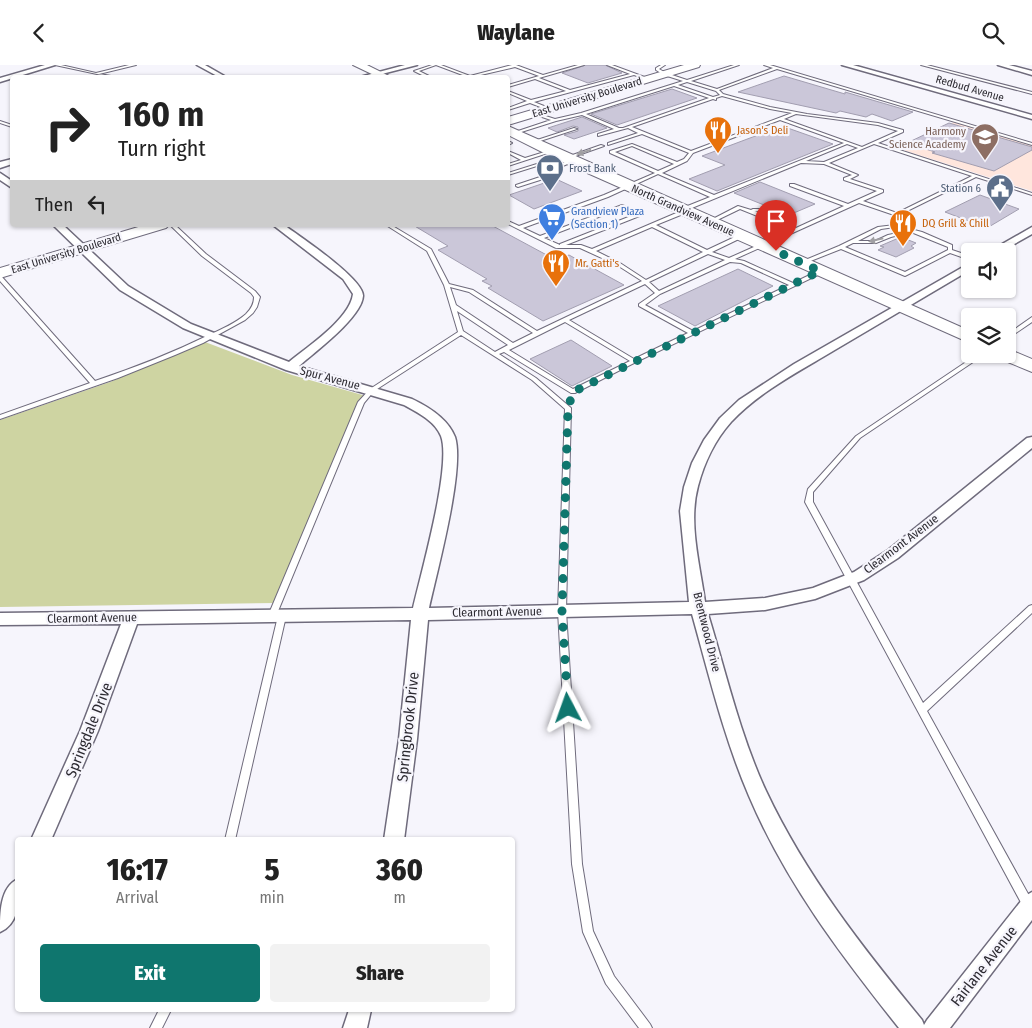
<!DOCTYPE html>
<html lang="en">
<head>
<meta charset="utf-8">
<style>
	body { margin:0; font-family:"Fira Sans Condensed",sans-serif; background:#f2f2f2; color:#222; height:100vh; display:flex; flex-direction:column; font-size:19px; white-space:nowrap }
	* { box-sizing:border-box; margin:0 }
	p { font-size:16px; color:#767676 }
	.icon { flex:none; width:28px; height:28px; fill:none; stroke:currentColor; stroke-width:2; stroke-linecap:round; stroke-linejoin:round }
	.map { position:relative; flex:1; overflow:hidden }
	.panel { position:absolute; left:15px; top:772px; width:500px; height:175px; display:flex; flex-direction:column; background:#fff; border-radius:5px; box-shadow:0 1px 4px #0004 }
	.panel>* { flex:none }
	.hud { position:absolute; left:10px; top:10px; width:500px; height:152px; border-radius:5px; box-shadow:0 1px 4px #0004; background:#fff; color:#222; overflow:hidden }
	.fabs { position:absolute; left:961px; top:178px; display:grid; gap:10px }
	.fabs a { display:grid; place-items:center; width:55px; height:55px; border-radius:5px; background:#fff; box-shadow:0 1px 4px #0004; font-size:25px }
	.pin { position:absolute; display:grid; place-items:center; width:42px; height:42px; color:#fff; margin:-51px -21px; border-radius:50% 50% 50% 0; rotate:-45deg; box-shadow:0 0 5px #0007 }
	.pin .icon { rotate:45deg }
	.me { position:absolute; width:55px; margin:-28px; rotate:356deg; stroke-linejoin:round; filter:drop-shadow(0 0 4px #0008) }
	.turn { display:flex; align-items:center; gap:18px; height:105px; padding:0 25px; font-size:22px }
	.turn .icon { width:65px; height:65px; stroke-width:2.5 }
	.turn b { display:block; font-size:35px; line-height:42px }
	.then { display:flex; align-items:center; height:48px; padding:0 25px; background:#0003; gap:10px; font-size:19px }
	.eta { display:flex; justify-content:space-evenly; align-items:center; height:85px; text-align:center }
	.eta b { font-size:30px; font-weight:800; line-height:35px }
	.action { display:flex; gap:10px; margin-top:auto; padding:10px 25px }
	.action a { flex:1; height:58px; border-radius:5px; background:#0f766e; color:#fff; font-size:20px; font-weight:800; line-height:58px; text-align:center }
	.action a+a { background:#f2f2f2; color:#222 }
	header { display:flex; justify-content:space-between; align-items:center; height:65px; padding:0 25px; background:#fff; font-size:22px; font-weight:800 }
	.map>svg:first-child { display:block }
	.education { fill:#ffe6dd }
	.green { fill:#ced4a2 }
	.building { fill:#cbc7d9; stroke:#a29eb0 }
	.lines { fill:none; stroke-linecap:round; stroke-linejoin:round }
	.service-casing { stroke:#6f6b7c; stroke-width:2 }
	.minor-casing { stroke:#6f6b7c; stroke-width:3 }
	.primary-casing { stroke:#6f6b7c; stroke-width:2 }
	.service { fill:#fff; fill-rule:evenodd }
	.minor { fill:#fff; fill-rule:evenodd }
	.primary { fill:#fff; fill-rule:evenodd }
	.oneway { fill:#a09fa2 }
	.route { stroke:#0f766e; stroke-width:9; stroke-dasharray:0 16.2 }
	.labels { text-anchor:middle; stroke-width:4.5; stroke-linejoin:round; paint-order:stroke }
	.far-street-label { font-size:11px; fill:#2c2a31; stroke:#f6f5fc }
	.far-food-label { font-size:11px; fill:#c56008; stroke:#f6f5fc; text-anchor:start }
	.far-education-label { font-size:11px; fill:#785e54; stroke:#f6f5fc; text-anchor:end }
	.far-service-label { font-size:11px; fill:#4e5e75; stroke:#f6f5fc; text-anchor:start }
	.far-shop-label { font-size:11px; fill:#366cbe; stroke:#f6f5fc; text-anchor:start }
	.street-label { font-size:12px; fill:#2c2a31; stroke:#f6f5fc }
	.near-street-label { font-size:15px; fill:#2c2a31; stroke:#f6f5fc }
</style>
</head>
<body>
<header><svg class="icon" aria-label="back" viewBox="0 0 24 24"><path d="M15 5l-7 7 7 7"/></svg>Waylane<svg class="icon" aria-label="search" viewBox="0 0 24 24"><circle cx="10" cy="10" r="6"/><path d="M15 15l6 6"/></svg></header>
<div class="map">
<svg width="1032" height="963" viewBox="0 0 1032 963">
	<rect width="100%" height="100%" fill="#f6f5fc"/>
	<path class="education" d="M956,56L1032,79V126L897,83Z"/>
	<path class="green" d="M205,277L292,310L366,331L277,538L0,542V355L110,317Z"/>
	<path class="building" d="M586,0H605L622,8L588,18L562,8Z
		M784,11L845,29V27L913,47L892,56L872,49L866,52L840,46L836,48L738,27Z
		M672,24L697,33L617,60L591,49Z
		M582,52L607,63L574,74L564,70L578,66V62L573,61L557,67L548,63Z
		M949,58L1032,82V85L994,106L932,88L935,87L907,78Z
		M782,61L833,79L717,126L689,114L725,100L702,91Z
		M556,114L582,126L534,144L509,130Z
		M760,117L815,139L789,150L734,128Z
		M980,130L1019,144L987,163L945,147Z
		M413,160H491L556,195L569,190L624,220L543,256L488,223L492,221L482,216L487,214L438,185L448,181Z
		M901,172L916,178L911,181L914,183L896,192L878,185L884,182L880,181Z
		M738,204L773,221L695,261L658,241Z
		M571,275L612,301L572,321L530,294Z"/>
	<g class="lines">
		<g class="service-casing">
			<path id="service" d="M55,0H61L96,8L129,0H136L99,9L111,11V12Z
				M432,0H441L470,11L512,0H516L543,10L578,0H584L539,13L570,25L630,9L607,0H612L650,14L648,15L634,10L534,37L549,43L548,45L530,38L508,45V43L527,36L508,28V26L531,35L566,26L535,14L508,22V20L539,11L515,2L472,12H468L436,0L419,6L429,11V12H426L414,6Z
				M661,0H665L659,4L666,8L687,15L734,0H739L691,16L717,24L773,3L764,0H770L1032,78V80L777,4L719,25L723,29L770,42L807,49L878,58L903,65V67L878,78L1032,128V130L976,112L897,151L859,138L735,194L744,196L793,218L818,206H822V208L636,297L575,328H571L504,287L499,289L536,313L571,343L566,546L582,799L593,866L614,911L650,959L652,963H639L606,919L583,867L572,799L558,546L565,344L532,315L461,270L374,326L364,338L276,551L275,553H269L268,551L358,337L370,324L458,267L444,220L427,186L386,160H391L431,184L449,219L473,225L537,266L642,216L617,200L580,183H556L508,159V156L519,161L604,130L655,108L610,88V86L632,79L677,97L684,94L689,88L642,69L608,80V78L638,68L628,63L598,71V69L614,64L582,50L556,56L515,69L512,68L551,55L533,49V47L555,54L581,48L683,16L664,10L656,5V3ZM687,17L716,26L720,30L713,32L678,20ZM674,21L709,33L623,63H619L586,49ZM722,31L770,44L792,48L691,86L632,62L713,34L716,35V33ZM796,49L878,60L898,66L862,82L784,54ZM780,55L844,78L714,130L662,108L687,96L693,88ZM847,79L858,83L824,97L806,96ZM874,79L972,111L897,148L863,136L883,127V125L850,114L858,110L829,98ZM632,81L674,99L658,106L615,87ZM801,98L824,99L852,110L844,113V115L877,126L848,139L794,119H790V121L844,141L796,163L784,158L785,152L768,144H753L751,145L738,141L707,157L711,158L740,144L792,165L729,193L712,187L743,172V170H739L707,185L656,160L688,147V146L687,145ZM658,109L710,132L680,144V145L681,146L592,184L581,180H566L642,150V148L622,140L540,171L523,163L608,132ZM622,143L636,149L560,179V180L544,173ZM755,146H765L781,154L780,156ZM652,162L703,187L646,215L620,198L596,186ZM708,189L725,195L659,226L649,217ZM730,197L741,198L789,220L693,266L645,240L660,229ZM645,219L655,228L639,239V241L688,268L634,294L569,255ZM450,222L469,227L533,268L513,278L456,240ZM457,246L508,280L495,287L463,266ZM565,257L630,296L573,324L509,285Z
				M921,0H927L1032,27V29Z
				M0,56L12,60V62L0,58Z
				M574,63L577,64L534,78L531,77Z
				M509,77H510L512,78L508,80Z
				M601,80L604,81L567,94L564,93Z
				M551,85L554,86L508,101V99L521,95L508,88V86L525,93Z
				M571,95L573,96L572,97L563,101L562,108L518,122L516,121V120L558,106L559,101L540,100L508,110V108L540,98L560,99Z
				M170,160H175L206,189L255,226L260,232L257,242L253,248L245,255L203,278L175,290L118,313L0,354V350L90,318L0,216V211L2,212L95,316C134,303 172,288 209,270C222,264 236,258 246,249C251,244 254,239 254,232L251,228L202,191Z
				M895,160L922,167L952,180V185L970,191V195L950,188L905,211L841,184L803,199L798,198L839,181L878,162ZM895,162L907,166L888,170L875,176H858L881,164ZM911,167L948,182V185L905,207L845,182L853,178H876L891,172Z
				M1032,252V257L1010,272L1008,273V269Z
				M978,289H985L860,373L813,427V437L923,638L1029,541L1032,540V548L927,646L1032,836V845L1029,846L1025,845L805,437L808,424L856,371Z
				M282,548L285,549L286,551L235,775H225L278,551L279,549Z
				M159,945H171L162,963H150Z"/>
		</g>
		<g class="minor-casing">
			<path id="minor" d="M45,0H55L0,17V13Z
				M197,0H205L226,12H219Z
				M405,0H417L370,12H360Z
				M842,0H853L1032,50V54Z
				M998,0H1009L1032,6V10Z
				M12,94V99L0,103V97Z
				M0,108L12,116V123L0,115Z
				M53,160H63L128,221L191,259L289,297C307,282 350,254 353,229L343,214L273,160H284C299,171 364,214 363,231C362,252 315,287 299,301L412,334C429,342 448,354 455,372C465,404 437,506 429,543L689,537L680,446L684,422L692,398L704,375L720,353L739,335L794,299L970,198V205C924,232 879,259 833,286C798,307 759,327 731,357C715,375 704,398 698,421C688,458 700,500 705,537L765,533L813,523L854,507L888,485L1027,373L1032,372V383L898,493L864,515L815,534L765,545L708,549C726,608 740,670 766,726C806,811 863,883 922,955L924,960L927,955L1025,831L1032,827V855L950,963H899C841,890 786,818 749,731C724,673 709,610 692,549L428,555L417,674L404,775H384L399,674L411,555L137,559L98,666L51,775H31L80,666L121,559L0,560V548L413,543C421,508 452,400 441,371C435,356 417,347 404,340L286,305L183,263L120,225Z
				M1032,162V169L1002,186H990Z
				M18,814C18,833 21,858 0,867C0,848 0,822 18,814Z
				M349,945H371L367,963H343Z"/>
		</g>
		<g class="primary-casing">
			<path id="primary" d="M353,0H367L391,12H378Z
				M684,0H700L699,2L508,60V52Z
				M508,61L970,266V278L558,95L508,70Z
				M145,160H169L166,163L0,213V203Z
				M1008,284L1032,294V307L998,293L996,289H1008Z"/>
		</g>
		<use href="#service" class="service"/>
		<use href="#minor" class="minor"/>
		<use href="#primary" class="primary"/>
	</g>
	<defs><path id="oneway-solid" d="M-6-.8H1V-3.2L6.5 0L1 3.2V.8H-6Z" transform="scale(1.25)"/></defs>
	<g class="oneway">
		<use href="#oneway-solid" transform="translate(584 87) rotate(162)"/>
		<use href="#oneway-solid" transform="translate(876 175) rotate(167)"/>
	</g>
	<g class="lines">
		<path class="route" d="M568,643L562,546L568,343L573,327L820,206L776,186"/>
	</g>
	<defs>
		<g id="restaurant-pin" transform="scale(1.4375)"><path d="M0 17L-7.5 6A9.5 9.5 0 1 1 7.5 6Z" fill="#e8710a" stroke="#f6f5fc"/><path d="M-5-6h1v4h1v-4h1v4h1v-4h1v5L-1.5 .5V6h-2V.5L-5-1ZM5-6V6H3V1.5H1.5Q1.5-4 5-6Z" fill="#fff"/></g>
		<g id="school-pin" transform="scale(1.4375)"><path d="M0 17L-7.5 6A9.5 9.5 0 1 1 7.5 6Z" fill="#8d6e63" stroke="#f6f5fc"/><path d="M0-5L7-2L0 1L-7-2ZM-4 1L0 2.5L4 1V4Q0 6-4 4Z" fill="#fff"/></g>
		<g id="bank-pin" transform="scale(1.4375)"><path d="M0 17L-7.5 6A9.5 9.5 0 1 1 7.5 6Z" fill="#5c6f8a" stroke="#f6f5fc"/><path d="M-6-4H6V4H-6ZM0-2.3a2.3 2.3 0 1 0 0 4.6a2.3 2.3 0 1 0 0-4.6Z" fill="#fff"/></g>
		<g id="civic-pin" transform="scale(1.4375)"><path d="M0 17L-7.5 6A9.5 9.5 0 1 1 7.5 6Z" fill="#5c6f8a" stroke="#f6f5fc"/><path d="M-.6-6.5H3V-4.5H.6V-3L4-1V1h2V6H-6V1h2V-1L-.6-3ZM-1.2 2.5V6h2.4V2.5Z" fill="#fff"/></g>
		<g id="supermarket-pin" transform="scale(1.4375)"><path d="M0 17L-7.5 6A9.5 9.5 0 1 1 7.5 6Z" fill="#3f7fe0" stroke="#f6f5fc"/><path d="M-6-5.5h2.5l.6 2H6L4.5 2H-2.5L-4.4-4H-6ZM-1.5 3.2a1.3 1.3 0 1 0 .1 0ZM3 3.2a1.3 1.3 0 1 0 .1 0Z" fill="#fff"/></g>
	</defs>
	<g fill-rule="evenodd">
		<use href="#restaurant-pin" x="718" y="65"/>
		<use href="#school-pin" x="985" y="72"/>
		<use href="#bank-pin" x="550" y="103"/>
		<use href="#civic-pin" x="1000" y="123"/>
		<use href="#supermarket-pin" x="552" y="152"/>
		<use href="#restaurant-pin" x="903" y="158"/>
		<use href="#restaurant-pin" x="556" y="198"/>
	</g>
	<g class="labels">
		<g class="far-street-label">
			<text transform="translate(970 23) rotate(16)" y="4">Redbud Avenue</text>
			<text transform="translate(587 32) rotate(-17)" y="4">East University Boulevard</text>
			<text transform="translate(683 145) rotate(24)" y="4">North Grandview Avenue</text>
			<text transform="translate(66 188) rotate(-17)" y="4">East University Boulevard</text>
		</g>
		<g class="far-food-label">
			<text x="737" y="69">Jason's Deli</text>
			<text x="922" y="162">DQ Grill &amp; Chill</text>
			<text x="575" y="202">Mr. Gatti's</text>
		</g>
		<g class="far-education-label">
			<text x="966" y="70">Harmony<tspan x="966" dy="13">Science Academy</tspan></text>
		</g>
		<g class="far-service-label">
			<text x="569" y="107">Frost Bank</text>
			<text x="981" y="127" text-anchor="end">Station 6</text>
		</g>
		<g class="far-shop-label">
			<text x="571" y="150">Grandview Plaza<tspan x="571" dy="13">(Section 1)</tspan></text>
		</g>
		<g class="street-label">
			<text transform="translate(330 313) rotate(15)" y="4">Spur Avenue</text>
			<text transform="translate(901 479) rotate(-37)" y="4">Clearmont Avenue</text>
			<text transform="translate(497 547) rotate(-1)" y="4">Clearmont Avenue</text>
			<text transform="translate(92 553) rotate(-1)" y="4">Clearmont Avenue</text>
			<text transform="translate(707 567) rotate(76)" y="4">Brentwood Drive</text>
		</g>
		<g class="near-street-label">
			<text transform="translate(408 662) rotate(-84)" y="5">Springbrook Drive</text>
			<text transform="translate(89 665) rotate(-68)" y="5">Springdale Drive</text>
			<text transform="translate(984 901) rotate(-52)" y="5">Fairlane Avenue</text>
		</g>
	</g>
</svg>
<div class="fabs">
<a><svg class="icon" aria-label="sound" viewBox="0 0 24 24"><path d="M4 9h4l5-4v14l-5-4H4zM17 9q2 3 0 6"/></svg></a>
<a><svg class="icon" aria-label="layers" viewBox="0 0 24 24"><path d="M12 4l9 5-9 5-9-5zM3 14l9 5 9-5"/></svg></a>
</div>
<div class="pin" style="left:776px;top:186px;background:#d93025"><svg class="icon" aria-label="arrive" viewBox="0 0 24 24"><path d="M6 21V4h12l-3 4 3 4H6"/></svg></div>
<svg class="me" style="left:568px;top:643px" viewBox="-20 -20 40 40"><path d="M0-17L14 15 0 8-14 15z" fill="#0f766e" stroke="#fff" stroke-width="4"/></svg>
<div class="hud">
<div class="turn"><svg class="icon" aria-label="right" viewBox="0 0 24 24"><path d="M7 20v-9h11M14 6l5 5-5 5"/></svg><div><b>160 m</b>Turn right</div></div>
<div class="then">Then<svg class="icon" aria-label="left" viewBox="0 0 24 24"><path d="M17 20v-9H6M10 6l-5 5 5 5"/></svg></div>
</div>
<section class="panel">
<div class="eta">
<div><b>16:17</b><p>Arrival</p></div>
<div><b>5</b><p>min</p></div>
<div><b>360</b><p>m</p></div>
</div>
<div class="action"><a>Exit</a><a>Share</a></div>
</section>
</div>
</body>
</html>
